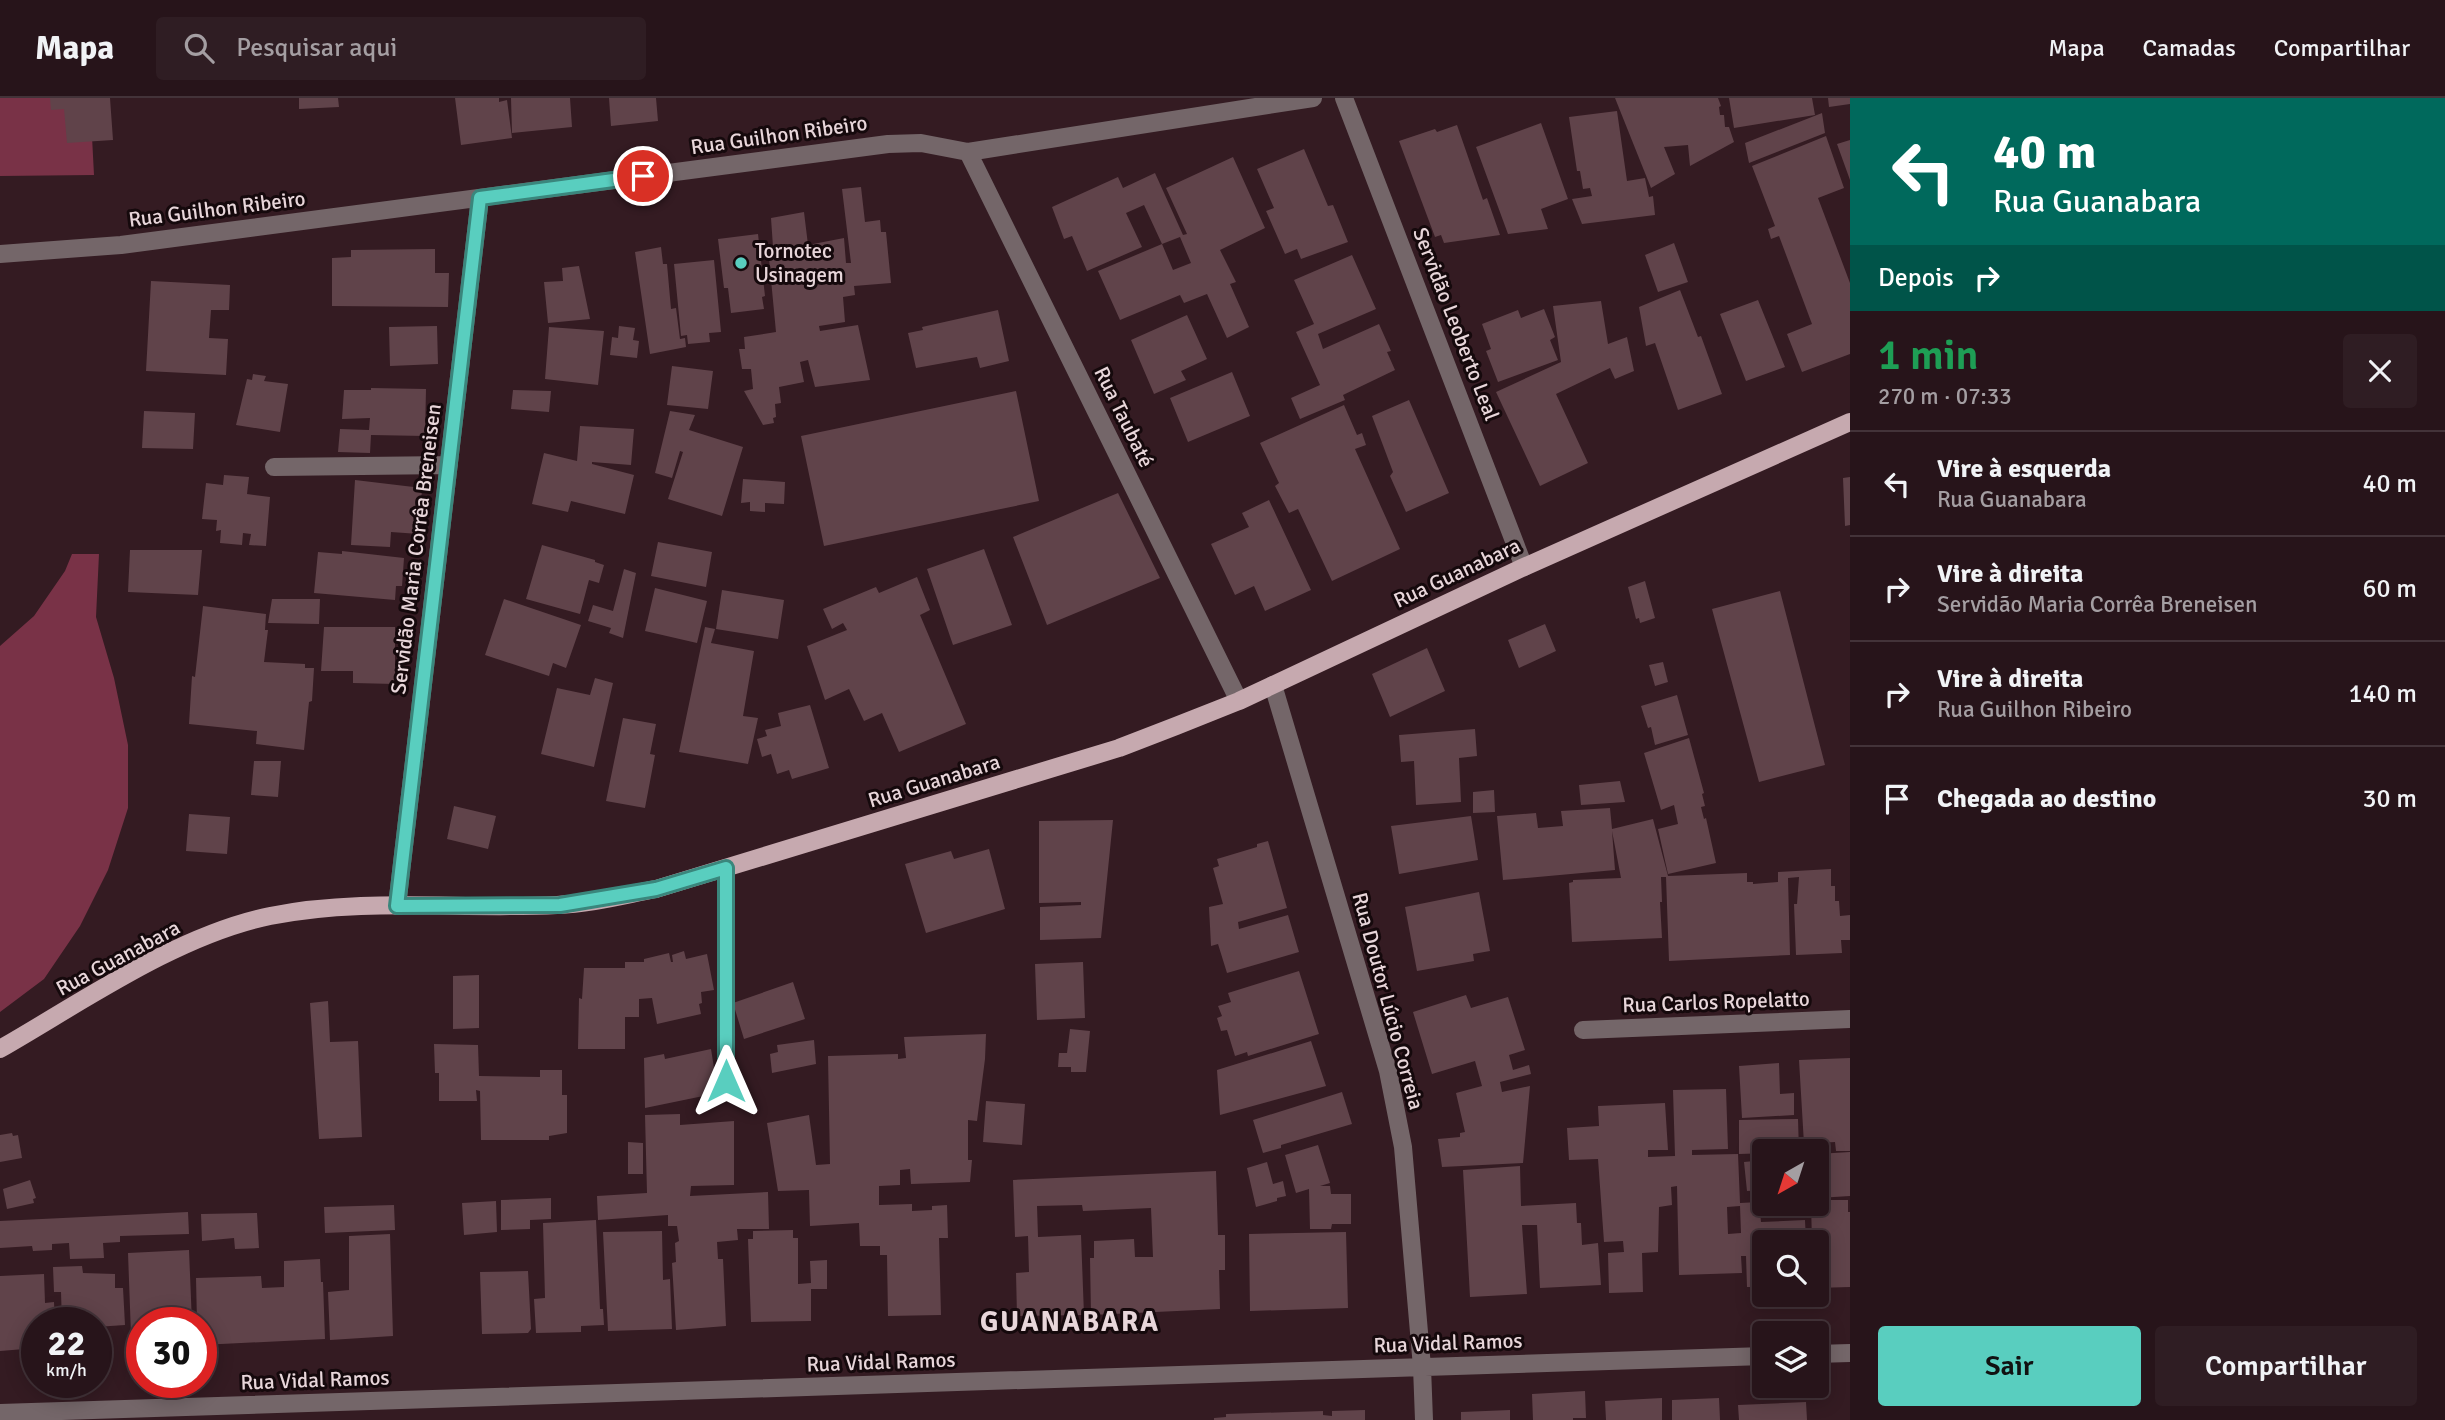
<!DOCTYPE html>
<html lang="pt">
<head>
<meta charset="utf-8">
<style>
	body { margin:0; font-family:Signika,sans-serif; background:#2f1d23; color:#f1f3f6; height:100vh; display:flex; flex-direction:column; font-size:26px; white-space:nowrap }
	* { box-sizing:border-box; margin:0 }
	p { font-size:23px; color:#a49ea2 }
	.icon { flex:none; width:38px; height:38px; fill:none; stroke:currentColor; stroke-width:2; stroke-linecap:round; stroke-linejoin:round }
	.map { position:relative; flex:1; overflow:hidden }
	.sheet { display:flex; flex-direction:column; background:#27141a; width:595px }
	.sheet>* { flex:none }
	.top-card { background:#00695c; color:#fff; overflow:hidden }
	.needle { width:46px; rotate:219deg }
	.fabs { position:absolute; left:1752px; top:1041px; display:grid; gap:14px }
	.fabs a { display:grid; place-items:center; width:77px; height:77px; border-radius:7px; background:#27141a; box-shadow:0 4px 18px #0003,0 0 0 2px #433339; font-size:35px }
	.speed { position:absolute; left:21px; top:1209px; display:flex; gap:14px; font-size:35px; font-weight:700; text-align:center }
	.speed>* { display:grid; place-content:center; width:91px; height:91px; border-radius:50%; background:#27141a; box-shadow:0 4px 18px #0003,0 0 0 2px #433339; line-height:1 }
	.speed small { font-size:18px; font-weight:400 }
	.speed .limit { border:10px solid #d22; background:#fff; color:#111 }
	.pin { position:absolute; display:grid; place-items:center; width:60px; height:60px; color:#fff; margin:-30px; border:4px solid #fff; border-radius:50%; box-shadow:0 2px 7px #0007 }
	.me { position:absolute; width:77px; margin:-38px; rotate:0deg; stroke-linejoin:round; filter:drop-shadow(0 0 5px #0008) }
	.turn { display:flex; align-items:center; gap:24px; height:147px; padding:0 28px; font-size:32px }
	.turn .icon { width:91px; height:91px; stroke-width:2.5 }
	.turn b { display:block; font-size:49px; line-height:60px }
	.then { display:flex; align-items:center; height:66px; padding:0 28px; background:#0003; gap:14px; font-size:26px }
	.round { display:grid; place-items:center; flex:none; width:74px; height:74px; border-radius:7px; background:#2f1d23 }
	.summary { display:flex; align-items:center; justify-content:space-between; height:119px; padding:0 28px }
	h1 { font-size:42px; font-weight:600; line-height:52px; color:#1e9e55 }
	.cta { display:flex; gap:14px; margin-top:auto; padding:14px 28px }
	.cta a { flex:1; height:80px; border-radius:7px; background:#59cebf; color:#111; font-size:28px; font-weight:600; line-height:80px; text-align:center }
	.cta a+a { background:#2f1d23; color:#f1f3f6 }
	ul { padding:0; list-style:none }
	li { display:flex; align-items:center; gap:21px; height:105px; padding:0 28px; border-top:2px solid #433339 }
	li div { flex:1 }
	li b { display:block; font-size:26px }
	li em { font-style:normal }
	header { display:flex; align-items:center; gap:42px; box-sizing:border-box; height:98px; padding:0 35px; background:#27141a; border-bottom:2px solid #433339 }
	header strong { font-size:33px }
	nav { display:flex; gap:38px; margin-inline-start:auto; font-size:24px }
	.search { width:490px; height:63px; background:#2f1d23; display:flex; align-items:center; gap:18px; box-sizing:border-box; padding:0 24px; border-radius:7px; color:#a49ea2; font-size:26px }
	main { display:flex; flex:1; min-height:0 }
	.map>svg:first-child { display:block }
	.forest { fill:#793247 }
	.building { fill:#60434a; fill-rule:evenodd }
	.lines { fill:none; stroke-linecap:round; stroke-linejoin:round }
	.minor { stroke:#746669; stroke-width:18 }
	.major { stroke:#c6a9af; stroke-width:18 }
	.route-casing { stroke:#3a867c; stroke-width:18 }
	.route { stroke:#59cebf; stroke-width:12 }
	.poi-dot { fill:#59cebf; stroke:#15090c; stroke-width:2.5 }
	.labels { text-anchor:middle; stroke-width:6; stroke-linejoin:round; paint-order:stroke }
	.street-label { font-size:21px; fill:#e8d6da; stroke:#15090c }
	.poi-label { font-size:21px; fill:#e8d6da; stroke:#15090c; text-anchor:start }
	.district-label { font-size:28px; font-weight:bold; letter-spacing:2px; fill:#e8d6da; stroke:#15090c }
</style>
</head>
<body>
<header>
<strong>Mapa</strong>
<div class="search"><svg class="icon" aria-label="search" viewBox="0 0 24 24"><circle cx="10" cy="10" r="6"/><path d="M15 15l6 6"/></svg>Pesquisar aqui</div>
<nav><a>Mapa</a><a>Camadas</a><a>Compartilhar</a></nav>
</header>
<main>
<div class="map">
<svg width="1850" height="1322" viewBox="0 0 1850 1322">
	<rect width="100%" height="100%" fill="#341b22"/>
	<path class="forest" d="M0,0H90L94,77L0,78Z
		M72,456H99L96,519L114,580L128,647V710L108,772L80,828L44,881L0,914V548L34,518L65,473Z"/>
	<path class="building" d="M50,0H110L113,42L67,45L64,11L51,12Z
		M299,0H338L339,9L299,11Z
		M455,0H499V4L507,2L512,40L461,47Z
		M511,0H570L572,29L512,35Z
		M609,0H656L658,23L611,28Z
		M1615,0H1718L1721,8L1719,9L1720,17H1724L1725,29H1729L1734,44L1690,68L1688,47L1664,49L1675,76L1651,90Z
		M1729,0H1812L1815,17L1734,30Z
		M1828,0H1850V6L1829,9Z
		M1617,13L1627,83L1645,80L1649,99L1653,98L1655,117L1582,126L1572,101L1592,98L1590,90L1583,91L1580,73H1577L1569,19Z
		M1822,15L1825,35L1749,65L1745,45Z
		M1541,25L1568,101L1541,111L1548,131L1508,136L1476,49Z
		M1457,27L1483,102L1487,100L1500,137L1444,145L1441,137L1435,139L1399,43L1435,31L1437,34Z
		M1826,38L1844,90L1818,100L1850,185V256L1802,274L1787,236L1812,226L1779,138L1771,141L1768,131L1775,128L1752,68Z
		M1850,42V82L1837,46Z
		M1304,51L1328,108L1333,107L1348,144L1301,161L1297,151L1285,156L1266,113L1274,110L1257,71Z
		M1233,59L1265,130L1220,152L1236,184L1230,186L1249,229L1227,240L1207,196L1184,205L1180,197L1120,222L1098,173L1162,146L1144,107L1126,115L1142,149L1087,173L1072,138L1064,141L1052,109L1118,79L1123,90L1155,75L1183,137L1187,136L1166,90ZM1180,139L1191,165L1173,172L1162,146Z
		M861,89L865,124L880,122L881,134H886L891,185L854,188L855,197L843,199L845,224L819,228L820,233L858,227L870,282L815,289L808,262L800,264L804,284L779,289L781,305L775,306L776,319L773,320L774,325L763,327L744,293L753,291L751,271H742L739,251H745L744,239L776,234L768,150L773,149L771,120L804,114L808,147L844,140L846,165H851L842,91Z
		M758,136L765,198L762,199L764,211L731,215L728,190H724L718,141Z
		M1674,145L1688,184L1658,194L1645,157Z
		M661,149L663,166H667L671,211L676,210L680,241L685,240L686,249L650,256L635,154Z
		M435,151V175H449L448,209L332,208V160L351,159V152Z
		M1352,157L1376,211L1318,236L1323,251L1379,226L1391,253L1387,254L1395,272L1343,297L1345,302L1300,321L1291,300L1320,287L1296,234L1314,226L1294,182Z
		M714,162L721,234L709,235L710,244L688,246L687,237L681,238L674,166Z
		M579,168L590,221L548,225L544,184L563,183L562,170Z
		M151,183L230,187L229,212H211L209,240L228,241L226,277L146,273Z
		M1680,192L1698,239L1701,238L1722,296L1678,312L1655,245L1646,248L1639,209Z
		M1758,202L1785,269L1746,283L1720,216Z
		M1601,203L1608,246L1627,239L1634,273L1615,281L1610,270L1556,296L1588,365L1540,388L1496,294L1561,264L1553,208Z
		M1544,211L1555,239L1550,242L1558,262L1498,284L1486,253L1491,251L1482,226L1518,212L1521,220Z
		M998,212L1009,263L980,270L977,259L916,270L908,235L923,232L922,229Z
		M1187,217L1207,261L1181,273L1186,282L1154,296L1131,242Z
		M437,228L438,266L390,268L389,229Z
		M619,228L635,230L633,242L639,243L637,260L610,257L612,239L618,240Z
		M549,229L604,233L598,287L545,281Z
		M672,268L713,273L708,311L667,307Z
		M1232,274L1250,318L1188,344L1170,300Z
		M253,276L266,278L264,283L288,286L280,334L236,327L247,281L252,282Z
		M371,290L426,291L425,338L371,337L370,355L338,354L340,331L369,332L370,320L342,321L344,292H371Z
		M513,292L551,293L549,314L511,311Z
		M1016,293L1039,403L824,448L801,338Z
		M1409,302L1449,395L1406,414L1390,378L1393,374L1372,318Z
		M1344,307L1357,337L1362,335L1366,347L1355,351L1400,451L1332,483L1298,411L1289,415L1275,388L1279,385L1260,345Z
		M144,313L195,315L193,351L142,350Z
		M670,313L695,317L689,332L743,349L722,418L668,401L683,354L680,353L672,380L655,375Z
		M580,328L634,331L631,367L592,364V366L634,377L625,416L571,403L568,414L532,406L544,355L577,363Z
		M224,377L249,379L247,396L270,399L266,448L249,447L251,436L243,435L242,447L220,445L221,432L216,433L217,422L202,421L206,385L223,387Z
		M1850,379V427L1845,428L1843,380Z
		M743,381L785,384L784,406L765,405V414L750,413V404L741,405Z
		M355,382L422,390L419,436L391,434L390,449L351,447Z
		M1118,395L1160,480L1047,527L1013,439Z
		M1269,402L1311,492L1265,513L1254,488L1235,497L1211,446L1249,429L1242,415Z
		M658,444L712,454L706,489L651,478Z
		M542,447L595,462V464L604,467L599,485L589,482L580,516L526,501Z
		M984,451L1012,527L953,547L927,471Z
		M130,452H202L198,497L128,494Z
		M342,453L404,460L402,488H396L395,502L314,495L318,454L342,456Z
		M624,471L636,475L623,540L609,535L611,530L588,523L593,507L613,513Z
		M917,479L930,512L920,517L966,626L899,654L882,615L864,623L849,591L825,602L807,548L847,532L843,525L832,531L823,511L876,489L879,495Z
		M1645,483L1655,520L1640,525L1639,520L1636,521L1628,489Z
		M655,490L707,503L697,545L645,533Z
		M722,492L784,502L778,541L716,531Z
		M1780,493L1825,667L1759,684L1712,511Z
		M272,501H320L319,526L268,525Z
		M504,501L581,527L566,570L553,565L549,578L485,557Z
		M203,508L266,516L265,532H268L264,564L305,566V570H314L312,603L309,604L304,652L256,646L257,633L189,626L192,578L195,579Z
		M1545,526L1556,553L1519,570L1508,542Z
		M324,529H395V586L353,585V573H321Z
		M705,529L715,531L711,545L754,553L743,618L758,620L748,666L679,654Z
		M1427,550L1445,593L1390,619L1372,576Z
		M1663,564L1668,584L1655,588L1649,567Z
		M595,580L613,585L594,669L541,656L557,590L590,597Z
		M1677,597L1688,637L1655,647L1651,629L1648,630L1641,608Z
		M810,607L829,670L792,681L789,672L777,676L771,656L762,659L757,641L767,638L765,632L781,628L778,615Z
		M623,620L656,626L650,656L655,657L645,710L606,703Z
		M1475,631L1477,658L1459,660L1461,704L1416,707L1414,663L1401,664L1399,637Z
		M1689,640L1704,695L1702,696L1705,708L1701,709L1704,721L1706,720L1716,765L1668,776L1658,731L1678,726L1674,707L1661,712L1644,655Z
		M254,663H281L278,699L251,697Z
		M1620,683L1625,704L1581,707L1579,687Z
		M1494,692L1495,714L1473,715V694Z
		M454,708L496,718L488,751L447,741Z
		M1610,710L1612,731L1653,721L1668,778L1747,775V784H1753V786L1778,784V774L1831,771V788H1835V803H1839L1840,818L1850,817V842H1841L1842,855L1796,857L1794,806H1797L1799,779L1788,780L1790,857L1669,863L1666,779H1661L1662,804H1660L1662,840L1572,844L1569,785L1573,784V782L1621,780L1612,733L1615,772L1503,782L1497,718L1536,715L1538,730L1563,728L1561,713Z
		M189,716L230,719L227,756L186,753Z
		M1471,718L1478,762L1399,776L1391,728Z
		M1113,722L1101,840L1040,842V809L1081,807V804L1039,805V723Z
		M1268,743L1287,810L1238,824L1239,831L1288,817L1299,854L1227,875L1218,846L1211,848L1209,809L1223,806L1213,770L1219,768L1217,761L1257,749V746Z
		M989,751L1005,811L926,835L905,766L951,753L954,761Z
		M1479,794L1490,853L1473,856L1474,863L1417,873L1405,809Z
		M684,853L686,861L707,856L714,892L701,894L702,905L699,906L701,916L657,926L652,900L639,901V919H625V951H578L579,900L582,901L584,870H625V864H644V861L669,855L671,864H673L672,857Z
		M1083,864L1085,920L1037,922L1035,866Z
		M1299,873L1319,936L1248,958L1247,954L1235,958L1227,932L1221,933L1217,920L1222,918L1218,908L1231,904L1228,895Z
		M479,877V930L453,931V878Z
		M793,884L805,921L744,941L733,905Z
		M1466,897L1471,910L1508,899L1525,952L1509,957L1513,972L1529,967L1531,976L1500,984L1502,994L1530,988L1523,1065L1442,1069L1438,1041L1460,1039V1035L1465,1034L1456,995L1482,988L1475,963L1432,976L1413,914Z
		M328,903L330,944L358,943L362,1039L319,1041L310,905Z
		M1070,931L1090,933L1086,974H1071V969H1058L1059,955H1067Z
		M986,936L985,961L977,1023L968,1022V1062H972L970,1084L911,1086L910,1071L900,1072V1087L879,1088V1107L912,1106V1113L932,1112V1108L947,1107L948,1140H939L941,1217L888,1218L887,1157H880V1148H860L859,1125L810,1128L809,1092L778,1093L767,1025L809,1017L816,1067L830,1066L828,958L898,956V961L906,960L904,939Z
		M814,942L816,966L772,975L770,956L778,954L777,947Z
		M1311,943L1326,988L1220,1017L1217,972Z
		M434,946L478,947L479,978L540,979V972H562V997H567V1035L549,1038V1042H481L480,993L476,992L477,1003H439V975H435Z
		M711,951L718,995L645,1010L644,960L664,956L665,961Z
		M1850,960V1053H1836L1835,1044L1804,1046L1799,962Z
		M1779,965L1780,996L1794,995V1017L1742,1020L1739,968Z
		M1726,991L1728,1051L1692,1052V1057L1738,1056L1740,1105L1759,1104L1761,1124L1805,1122L1806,1144H1764V1189H1747L1746,1158H1741L1742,1175L1679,1177L1677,1088L1671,1089L1672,1107L1659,1109L1658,1154L1642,1155L1643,1194L1609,1195L1608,1155L1624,1154L1623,1143L1604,1144L1598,1061L1569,1062L1567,1030L1599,1028L1598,1008L1665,1005L1668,1052H1648V1059L1675,1058L1673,992ZM1740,1108L1741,1135L1728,1136L1727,1109Z
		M1342,994L1352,1026L1281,1047V1050L1263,1055L1253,1022Z
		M986,1003L1025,1006L1022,1047L983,1044Z
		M680,1016V1027L734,1023V1087L691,1088L690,1098L768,1094L769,1131H737L738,1142L717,1144L718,1161H723L726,1228L676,1232L672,1165L676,1164L675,1145L679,1143L677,1128H668V1117L598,1122L597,1098L647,1095L645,1017Z
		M1798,1021L1799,1054L1739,1056V1022Z
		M12,1035L13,1038L18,1037L22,1060L0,1064V1037Z
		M628,1044L643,1045V1076H628Z
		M1318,1047L1330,1085L1320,1088H1330L1331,1096H1351V1126H1332L1331,1131H1310L1309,1091L1296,1095L1285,1057Z
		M1850,1054V1098L1818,1100L1817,1056Z
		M1764,1062V1092L1747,1093L1744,1064Z
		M1267,1064L1273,1086L1283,1083L1286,1098L1277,1100V1103L1256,1109L1247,1070Z
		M1520,1068L1521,1108L1576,1105L1577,1125H1581L1582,1147L1598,1145L1601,1187L1540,1190L1537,1127H1522L1527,1196L1470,1199L1463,1072Z
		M1216,1073L1218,1137H1225V1172H1219L1220,1211L1091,1217L1090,1160H1094V1143L1134,1141L1135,1159H1153L1151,1110L1083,1113L1082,1107L1037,1108L1038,1139L1081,1137L1084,1217L1017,1218L1016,1175L1029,1174L1028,1138L1015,1139L1013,1082Z
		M30,1082L36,1100L33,1101L34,1105L7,1111L3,1091Z
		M551,1100V1121L530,1122V1131L501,1132V1102Z
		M1816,1102H1848V1114H1850V1189L1816,1190V1144H1812L1811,1106H1816Z
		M496,1103L497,1134L464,1137L462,1105Z
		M394,1107L395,1132L325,1135L324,1109Z
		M188,1114L189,1136L120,1138V1144L103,1145L104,1160L70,1161L69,1145L52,1146V1152L33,1153L32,1148L0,1150V1123Z
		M257,1115L259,1150L235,1151L234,1140L202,1143L201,1116Z
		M596,1122L600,1211H603L604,1227L581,1228V1234L536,1235L534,1201L545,1200L543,1125Z
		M793,1132V1140H798V1186L811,1185L810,1163L827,1162V1191H811V1223L751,1224L748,1141H753V1133Z
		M662,1133L663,1182L670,1181L672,1231L608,1233L603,1134Z
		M1346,1134L1348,1210L1250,1213L1249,1136Z
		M390,1136L393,1238L330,1242L328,1194L349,1192V1138Z
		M189,1152L192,1225H142V1237H131L128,1155Z
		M320,1161L321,1184H323L325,1241L201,1247V1225H197L196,1180L261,1178L262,1190L284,1189V1163Z
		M82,1168L83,1175L115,1176V1190H123L125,1227L96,1229V1225H62L61,1194H54L53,1169Z
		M528,1173L531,1231L528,1235L482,1236L480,1174Z
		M44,1176L45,1205L54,1204L55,1225H37V1250L0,1253V1178Z
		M1585,1293L1586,1320H1573V1322H1533L1532,1296Z
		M1662,1300V1322H1606L1605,1303Z
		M1719,1300L1720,1322H1672V1302Z
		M1806,1304L1807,1322H1739L1738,1307Z
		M1365,1312V1322H1214V1320L1226,1319V1316L1323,1313V1317L1332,1318V1313Z
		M1510,1312V1322H1461V1314Z"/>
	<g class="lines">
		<path class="minor" d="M1344,0L1524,469
			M968,54L1239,603
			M0,156L121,147L888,46L921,45L968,54L1313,0
			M274,369L449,367
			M1273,587L1388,973L1403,1049L1422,1269L1424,1322
			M726,770V983
			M397,808L480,100
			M1583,932L1850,921
			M1816,1256L1850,1255
			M0,1315L1764,1258"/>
		<path class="major" d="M0,951C82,904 177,837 270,818C363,799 462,812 557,807C590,806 624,797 656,791L1119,650L1176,628L1239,603L1524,469L1850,324"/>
	</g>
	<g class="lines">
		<g class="route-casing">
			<path id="route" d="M643,78L480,100L397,808L560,807L656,791L726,770V983"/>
		</g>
		<use href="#route" class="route"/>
	</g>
	<circle class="poi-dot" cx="741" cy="165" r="7"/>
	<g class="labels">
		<g class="street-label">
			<text transform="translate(779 37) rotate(-8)" y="7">Rua Guilhon Ribeiro</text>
			<text transform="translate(217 111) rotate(-7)" y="7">Rua Guilhon Ribeiro</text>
			<text transform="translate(1456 226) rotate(69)" y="7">Servidão Leoberto Leal</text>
			<text transform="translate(1124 319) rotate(64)" y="7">Rua Taubaté</text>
			<text transform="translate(416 451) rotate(-83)" y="7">Servidão Maria Corrêa Breneisen</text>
			<text transform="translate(1457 475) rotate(-25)" y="7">Rua Guanabara</text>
			<text transform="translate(934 683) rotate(-17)" y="7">Rua Guanabara</text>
			<text transform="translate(118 860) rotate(-28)" y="7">Rua Guanabara</text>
			<text transform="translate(1388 903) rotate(75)" y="7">Rua Doutor Lúcio Correia</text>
			<text transform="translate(1716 904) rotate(-2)" y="7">Rua Carlos Ropelatto</text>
			<text transform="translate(1448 1245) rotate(-2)" y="7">Rua Vidal Ramos</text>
			<text transform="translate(881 1264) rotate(-2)" y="7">Rua Vidal Ramos</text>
			<text transform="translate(315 1282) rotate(-2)" y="7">Rua Vidal Ramos</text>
		</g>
		<g class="poi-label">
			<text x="755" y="160">Tornotec<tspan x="755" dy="24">Usinagem</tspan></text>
		</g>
		<g class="district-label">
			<text x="1070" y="1233">GUANABARA</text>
		</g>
	</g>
</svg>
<div class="fabs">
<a><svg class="needle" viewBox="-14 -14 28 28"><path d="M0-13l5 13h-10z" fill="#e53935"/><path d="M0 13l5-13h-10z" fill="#a49ea2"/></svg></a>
<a><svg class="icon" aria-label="search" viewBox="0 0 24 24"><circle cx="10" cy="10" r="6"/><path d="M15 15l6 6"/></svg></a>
<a><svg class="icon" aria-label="layers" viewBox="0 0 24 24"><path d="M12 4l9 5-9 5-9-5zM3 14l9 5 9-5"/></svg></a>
</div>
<div class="speed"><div>22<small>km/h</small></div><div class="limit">30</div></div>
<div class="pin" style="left:643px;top:78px;background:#d93025"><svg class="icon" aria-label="arrive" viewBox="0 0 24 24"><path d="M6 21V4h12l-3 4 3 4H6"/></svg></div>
<svg class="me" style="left:726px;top:983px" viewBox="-20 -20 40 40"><path d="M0-17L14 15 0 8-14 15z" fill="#59cebf" stroke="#fff" stroke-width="4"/></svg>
</div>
<section class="sheet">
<div class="top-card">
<div class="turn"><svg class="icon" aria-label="left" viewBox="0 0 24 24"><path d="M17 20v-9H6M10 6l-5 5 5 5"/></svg><div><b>40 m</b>Rua Guanabara</div></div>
<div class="then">Depois<svg class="icon" aria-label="right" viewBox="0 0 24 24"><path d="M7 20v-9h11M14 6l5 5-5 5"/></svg></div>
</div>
<div class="summary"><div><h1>1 min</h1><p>270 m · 07:33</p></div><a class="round"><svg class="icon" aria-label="close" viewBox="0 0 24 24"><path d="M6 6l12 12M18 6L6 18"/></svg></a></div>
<ul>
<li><svg class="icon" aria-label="left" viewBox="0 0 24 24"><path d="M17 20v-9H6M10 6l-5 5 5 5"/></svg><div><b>Vire à esquerda</b><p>Rua Guanabara</p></div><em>40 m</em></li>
<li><svg class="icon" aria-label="right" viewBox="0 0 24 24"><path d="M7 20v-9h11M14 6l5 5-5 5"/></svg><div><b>Vire à direita</b><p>Servidão Maria Corrêa Breneisen</p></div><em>60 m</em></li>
<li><svg class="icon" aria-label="right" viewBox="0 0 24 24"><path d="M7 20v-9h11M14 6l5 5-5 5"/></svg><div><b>Vire à direita</b><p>Rua Guilhon Ribeiro</p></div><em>140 m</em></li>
<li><svg class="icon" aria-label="arrive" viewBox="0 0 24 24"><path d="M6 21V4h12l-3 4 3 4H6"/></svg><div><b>Chegada ao destino</b></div><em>30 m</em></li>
</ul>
<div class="cta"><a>Sair</a><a>Compartilhar</a></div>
</section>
</main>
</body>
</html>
